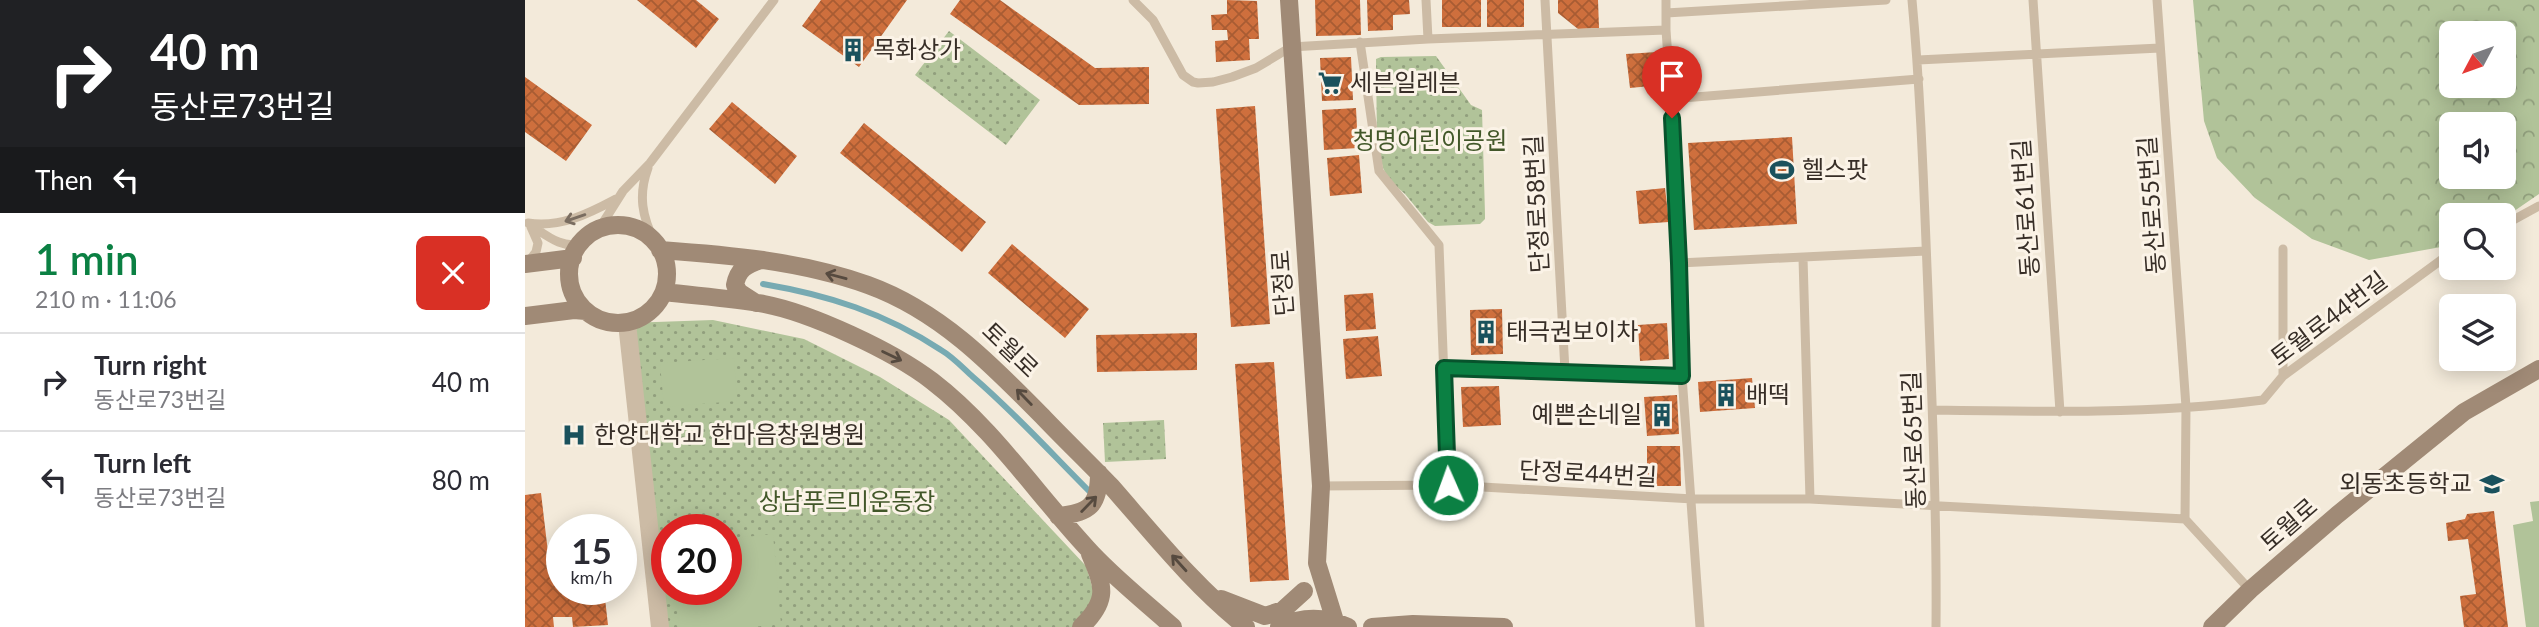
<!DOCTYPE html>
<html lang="en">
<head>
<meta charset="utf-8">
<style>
	body { margin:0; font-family:Lato,"Noto Sans KR",sans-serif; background:#f2f2f3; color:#2b2b33; height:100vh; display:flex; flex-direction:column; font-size:26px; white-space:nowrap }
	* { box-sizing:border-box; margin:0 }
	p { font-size:23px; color:#7c7c81 }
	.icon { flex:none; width:38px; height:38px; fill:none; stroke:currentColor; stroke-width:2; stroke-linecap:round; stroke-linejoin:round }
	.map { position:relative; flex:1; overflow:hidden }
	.drawer { display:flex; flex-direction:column; background:#fff; width:525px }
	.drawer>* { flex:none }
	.guide { background:#202124; color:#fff; overflow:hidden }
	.needle { width:46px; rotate:229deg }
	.tools { position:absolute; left:1914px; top:21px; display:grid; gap:14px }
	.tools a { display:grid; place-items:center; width:77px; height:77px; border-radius:10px; background:#fff; box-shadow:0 4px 18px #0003; font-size:35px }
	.speed { position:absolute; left:21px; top:514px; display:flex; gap:14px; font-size:35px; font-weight:700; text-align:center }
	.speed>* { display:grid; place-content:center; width:91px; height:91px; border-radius:50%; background:#fff; box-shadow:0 4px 18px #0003; line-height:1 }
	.speed small { font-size:18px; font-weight:400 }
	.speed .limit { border:10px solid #d22; background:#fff; color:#111 }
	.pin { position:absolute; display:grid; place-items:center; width:60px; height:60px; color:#fff; margin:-72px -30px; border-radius:50% 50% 50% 0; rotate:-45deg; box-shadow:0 0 7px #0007 }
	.pin .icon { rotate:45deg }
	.me { position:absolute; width:77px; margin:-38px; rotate:358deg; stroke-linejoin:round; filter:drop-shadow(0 0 5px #0008) }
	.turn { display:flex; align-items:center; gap:24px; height:147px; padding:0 35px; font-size:32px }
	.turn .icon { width:91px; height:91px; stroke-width:2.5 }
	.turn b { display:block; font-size:49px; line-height:60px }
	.then { display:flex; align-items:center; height:66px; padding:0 35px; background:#0003; gap:14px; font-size:26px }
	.round { display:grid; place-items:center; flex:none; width:74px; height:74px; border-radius:10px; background:#f2f2f3 }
	.summary { display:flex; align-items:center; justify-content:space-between; height:119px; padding:0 35px }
	h1 { font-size:42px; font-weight:600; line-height:52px; color:#0b8043 }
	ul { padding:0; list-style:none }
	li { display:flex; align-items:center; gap:21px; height:98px; padding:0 35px; border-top:2px solid #e1e1e2 }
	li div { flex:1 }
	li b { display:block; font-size:26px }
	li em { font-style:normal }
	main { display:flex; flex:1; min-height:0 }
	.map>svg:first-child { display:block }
	.grass { fill:url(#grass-dots); fill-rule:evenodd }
	.forest { fill:url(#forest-crowns); fill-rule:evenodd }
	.garden { fill:#b1c399 }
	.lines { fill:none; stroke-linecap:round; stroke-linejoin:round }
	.stream { stroke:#77aab2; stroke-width:6 }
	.building { fill:url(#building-cross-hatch) }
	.lane { stroke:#ccbba5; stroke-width:9 }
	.street { stroke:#ccbba5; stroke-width:18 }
	.secondary { stroke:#a08a76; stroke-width:18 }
	.oneway { stroke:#7a6d60 }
	.oneway2 { stroke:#564a3f }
	.route-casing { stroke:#07532c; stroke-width:18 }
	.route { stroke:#0b8043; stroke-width:12 }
	.labels { text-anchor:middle; stroke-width:6; stroke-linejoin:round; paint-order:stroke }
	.poi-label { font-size:24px; fill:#372e27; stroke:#fbf3e7; text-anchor:start }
	.park-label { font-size:24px; fill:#425729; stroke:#fbf3e7 }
	.street-label { font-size:24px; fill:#372e27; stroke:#fbf3e7 }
</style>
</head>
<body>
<main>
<section class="drawer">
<div class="guide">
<div class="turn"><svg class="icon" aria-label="right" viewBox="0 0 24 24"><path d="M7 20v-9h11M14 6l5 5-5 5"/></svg><div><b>40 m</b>동산로73번길</div></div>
<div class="then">Then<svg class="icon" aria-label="left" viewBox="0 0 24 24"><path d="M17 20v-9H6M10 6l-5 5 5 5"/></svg></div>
</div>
<div class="summary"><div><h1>1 min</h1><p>210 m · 11:06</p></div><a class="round" style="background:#d93025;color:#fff"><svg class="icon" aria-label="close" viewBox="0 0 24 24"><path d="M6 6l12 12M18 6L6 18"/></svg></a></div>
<ul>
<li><svg class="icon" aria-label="right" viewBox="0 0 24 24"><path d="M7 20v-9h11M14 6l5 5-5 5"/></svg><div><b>Turn right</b><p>동산로73번길</p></div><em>40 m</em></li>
<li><svg class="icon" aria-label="left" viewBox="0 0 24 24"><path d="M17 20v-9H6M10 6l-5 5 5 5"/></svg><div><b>Turn left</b><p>동산로73번길</p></div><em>80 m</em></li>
</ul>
</section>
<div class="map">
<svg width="2014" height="627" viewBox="0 0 2014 627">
	<defs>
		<pattern id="grass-dots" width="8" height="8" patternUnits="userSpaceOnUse" patternTransform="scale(1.75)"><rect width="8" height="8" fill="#b1c399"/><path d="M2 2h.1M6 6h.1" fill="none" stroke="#919f7d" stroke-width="1.8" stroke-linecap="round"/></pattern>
		<pattern id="forest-crowns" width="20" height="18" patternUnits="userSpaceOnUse" patternTransform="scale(1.75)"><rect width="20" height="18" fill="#b1c399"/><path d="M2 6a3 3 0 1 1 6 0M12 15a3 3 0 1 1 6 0" fill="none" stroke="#919f7d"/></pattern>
		<pattern id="building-cross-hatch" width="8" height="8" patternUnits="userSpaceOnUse" patternTransform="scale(1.75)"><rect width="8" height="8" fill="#ce6f3d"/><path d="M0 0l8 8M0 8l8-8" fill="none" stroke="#a85c33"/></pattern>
	</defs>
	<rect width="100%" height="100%" fill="#f3eada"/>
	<path class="grass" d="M424,31L515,100L481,145L390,75Z
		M911,56L946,105L957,110L960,214V219L955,224L910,226L903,222L880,194L864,180L858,168L852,143L851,59L856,57Z
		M188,320L279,339L355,377L424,420L561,566C571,599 574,602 550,627H135L102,323ZM142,530H201V590H142Z
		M639,420L641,459L580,462L578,423Z"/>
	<path class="forest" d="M1668,0H2014V194L1979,218V215H1927V245L1844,260L1787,239L1730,198L1692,158L1679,121ZM1927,33H1979V86H1927ZM1927,124H1979V177H1927Z"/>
	<path class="garden" d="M209,358L212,401L139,407L135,363Z
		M2014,501V627H2001L1988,525L2008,521L2005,502Z
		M248,534L256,624L227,627H154L150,590H201V539Z"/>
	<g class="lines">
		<path class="stream" d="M238,284C303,295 360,313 416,350C428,357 438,368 448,377C490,413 527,454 566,493"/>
	</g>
	<path class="building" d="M112,0H171L194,19L171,48Z
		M296,0H382L334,67L277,26Z
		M435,0H475L570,68L624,67V104L554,105L425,14Z
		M702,0L732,1L734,39H724L725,60L691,62L690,41L703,40L702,30H687L686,15L702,14Z
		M790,0H835L836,35L791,36Z
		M842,0H884L885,14L868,15V30L843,31Z
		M917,0H956V27H917Z
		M962,0H999V27H962Z
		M1033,0H1073L1074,28L1053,29L1033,13Z
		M1132,52L1135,85L1105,88L1101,54Z
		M826,57L828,100L797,101L795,58Z
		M0,77L67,125L41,161L0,132Z
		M207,102L272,156L250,184L184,129Z
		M730,106L745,324L706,327L691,109Z
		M831,108L833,148L799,150L797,110Z
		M339,123L461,222L437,252L315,153Z
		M1267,137L1272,224L1169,230L1163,143Z
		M834,155L837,193L805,196L802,158Z
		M1140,188L1144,222L1114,224L1111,191Z
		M487,244L564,309L540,338L463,273Z
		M848,293L851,329L821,331L819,295Z
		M977,309L978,354L946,355L945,310Z
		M1142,323L1144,359L1115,361L1113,325Z
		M672,333V370L572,372L571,335Z
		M853,336L857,376L821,379L818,339Z
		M749,362L764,580L725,582L710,364Z
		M1227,378L1230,408L1175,412L1173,382Z
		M974,386L976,425L938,427L936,387Z
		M1152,395L1154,434L1122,436L1119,397Z
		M1122,446H1155L1156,486H1122Z
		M16,493L26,578L37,577V590H79L83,625L48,627L47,617H28L29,627H0V495Z
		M1969,511L1983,627H1939L1935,596L1951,594L1943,539L1923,541L1921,523L1940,519L1942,514Z"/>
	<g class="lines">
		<path class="lane" d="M608,0L628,20L658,75L668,82L673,83L688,82L707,77L731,68L766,47L903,39L1141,30
			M901,0L903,39
			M1020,0L1040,371
			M1141,0V30L1150,157L1157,376L1175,627
			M1387,0C1396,97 1399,195 1403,292C1407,404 1412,515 1411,627
			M1508,0L1535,412
			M1632,0L1661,407L1660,519L1725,590
			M1141,13L1361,0
			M835,42L854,171L914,245L923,485
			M1393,60L1635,48
			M1145,99L1394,79
			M123,168C113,195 117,217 130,242
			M3,223C35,228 63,214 91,199
			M1979,225L2014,206
			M7,226C22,236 39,250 57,243
			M74,229L98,191L125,163L249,0
			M1758,249V376
			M1278,258L1285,499
			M4,261L11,252L13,243L6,227
			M1154,263L1401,251
			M919,368L1157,376
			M1408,410C1517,412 1628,414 1738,400L1758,376L1927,252
			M796,486L923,485L1168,499H1285L1660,519"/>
		<path class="street" d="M102,323L135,627"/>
		<path class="secondary" d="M764,0L796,486L792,563L810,621
			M44 274a49 49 0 1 1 98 0a49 49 0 1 1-98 0Z
			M135,250C205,255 276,261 343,285C415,311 467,365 519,418C541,441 564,463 586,486C629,535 670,587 721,627
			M0,264L48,258
			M139,292C172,296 206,298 239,304C286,313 368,351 407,381C467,427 511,493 562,548C587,576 619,601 648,627
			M231,303L214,292L210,285C213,269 221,265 236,260
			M0,316L49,310L61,311
			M533,516C565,513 574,505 574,473
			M696,599L740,616L758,610L779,591
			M556,627C584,600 579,587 565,554
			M754,627C778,616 799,616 823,627
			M847,627L888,624L979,627
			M1687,627L1725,590L1812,515L1939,412L2014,369"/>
	</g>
	<defs><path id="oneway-shaft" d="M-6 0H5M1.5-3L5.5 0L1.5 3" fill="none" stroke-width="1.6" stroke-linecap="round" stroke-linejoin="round" transform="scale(1.75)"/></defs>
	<use class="oneway" href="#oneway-shaft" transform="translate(50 218) rotate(161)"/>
	<g class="oneway2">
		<use href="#oneway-shaft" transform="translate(311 276) rotate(-165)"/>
		<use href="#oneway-shaft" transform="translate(367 356) rotate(26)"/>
		<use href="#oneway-shaft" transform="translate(499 397) rotate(-134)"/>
		<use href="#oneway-shaft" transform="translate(564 504) rotate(-46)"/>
		<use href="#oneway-shaft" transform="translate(654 563) rotate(-132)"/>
	</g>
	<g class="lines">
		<g class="route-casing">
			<path id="route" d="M923,485L919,368L1157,376L1154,263L1147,118"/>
		</g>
		<use href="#route" class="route"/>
	</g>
	<defs>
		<g id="building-bare" transform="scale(1.89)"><path d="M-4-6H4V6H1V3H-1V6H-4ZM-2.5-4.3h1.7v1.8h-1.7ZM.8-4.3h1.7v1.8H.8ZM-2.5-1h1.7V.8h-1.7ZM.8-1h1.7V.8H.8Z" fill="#1a515c" stroke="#fbf3e7" stroke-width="2.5" paint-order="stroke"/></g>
		<g id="supermarket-bare" transform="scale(1.89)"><path d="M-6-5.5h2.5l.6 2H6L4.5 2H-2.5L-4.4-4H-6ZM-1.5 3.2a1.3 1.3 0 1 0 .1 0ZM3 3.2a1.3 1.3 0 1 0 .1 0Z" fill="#1a515c" stroke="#fbf3e7" stroke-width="2.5" paint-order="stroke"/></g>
		<g id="stadium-bare" transform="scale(1.89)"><path d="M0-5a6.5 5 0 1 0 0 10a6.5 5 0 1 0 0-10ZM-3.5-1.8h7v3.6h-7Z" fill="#1a515c" stroke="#fbf3e7" stroke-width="2.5" paint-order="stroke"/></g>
		<g id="hospital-bare" transform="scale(1.89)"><path d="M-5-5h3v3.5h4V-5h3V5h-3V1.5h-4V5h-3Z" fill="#1a515c" stroke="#fbf3e7" stroke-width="2.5" paint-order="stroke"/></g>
		<g id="school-bare" transform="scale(1.89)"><path d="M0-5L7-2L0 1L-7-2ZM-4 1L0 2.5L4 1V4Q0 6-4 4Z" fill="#1a515c" stroke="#fbf3e7" stroke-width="2.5" paint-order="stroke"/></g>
	</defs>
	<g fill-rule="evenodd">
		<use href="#building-bare" x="328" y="50"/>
		<use href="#supermarket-bare" x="805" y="83"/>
		<use href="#stadium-bare" x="1257" y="170"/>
		<use href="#building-bare" x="961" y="332"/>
		<use href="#building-bare" x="1201" y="395"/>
		<use href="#building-bare" x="1137" y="415"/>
		<use href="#hospital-bare" x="49" y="435"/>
		<use href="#school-bare" x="1967" y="484"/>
	</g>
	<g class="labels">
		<g class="poi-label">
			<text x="348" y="58">목화상가</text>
			<text x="825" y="91">세븐일레븐</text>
			<text x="1277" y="178">헬스팟</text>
			<text x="981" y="340">태극권보이차</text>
			<text x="1221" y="403">배떡</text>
			<text x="1117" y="423" text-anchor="end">예쁜손네일</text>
			<text x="69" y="443">한양대학교 한마음창원병원</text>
			<text x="1947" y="492" text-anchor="end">외동초등학교</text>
		</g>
		<g class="park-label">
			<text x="905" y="149">청명어린이공원</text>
			<text x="322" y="510">상남푸르미운동장</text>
		</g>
		<g class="street-label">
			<text transform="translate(1012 204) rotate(-93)" y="8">단정로58번길</text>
			<text transform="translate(1627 205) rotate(-94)" y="8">동산로55번길</text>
			<text transform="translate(1501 208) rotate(-94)" y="8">동산로61번길</text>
			<text transform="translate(758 283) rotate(-94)" y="8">단정로</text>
			<text transform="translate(1804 319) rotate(-37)" y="8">토월로44번길</text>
			<text transform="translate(485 350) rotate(44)" y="8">토월로</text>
			<text transform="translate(1389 440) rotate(-92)" y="8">동산로65번길</text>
			<text transform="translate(1063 474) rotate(3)" y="8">단정로44번길</text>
			<text transform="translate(1764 525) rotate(-41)" y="8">토월로</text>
		</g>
	</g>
</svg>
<div class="tools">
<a><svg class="needle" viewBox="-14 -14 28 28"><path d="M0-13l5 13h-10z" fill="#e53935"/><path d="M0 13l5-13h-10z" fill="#7c7c81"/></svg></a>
<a><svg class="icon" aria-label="sound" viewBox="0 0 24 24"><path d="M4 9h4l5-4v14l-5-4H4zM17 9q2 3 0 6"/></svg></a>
<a><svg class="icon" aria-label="search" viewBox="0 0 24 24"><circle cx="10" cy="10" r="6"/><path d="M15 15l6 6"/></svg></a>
<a><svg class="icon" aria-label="layers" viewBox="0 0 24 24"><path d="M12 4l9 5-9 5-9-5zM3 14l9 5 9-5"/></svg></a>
</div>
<div class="speed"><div>15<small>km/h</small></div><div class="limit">20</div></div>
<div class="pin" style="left:1147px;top:118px;background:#d93025"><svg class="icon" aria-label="arrive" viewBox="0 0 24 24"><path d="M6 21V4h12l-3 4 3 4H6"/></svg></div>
<svg class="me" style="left:923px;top:485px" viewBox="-20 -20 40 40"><circle r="17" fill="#0b8043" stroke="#fff" stroke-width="3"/><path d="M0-11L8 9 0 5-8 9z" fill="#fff"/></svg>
</div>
</main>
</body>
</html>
